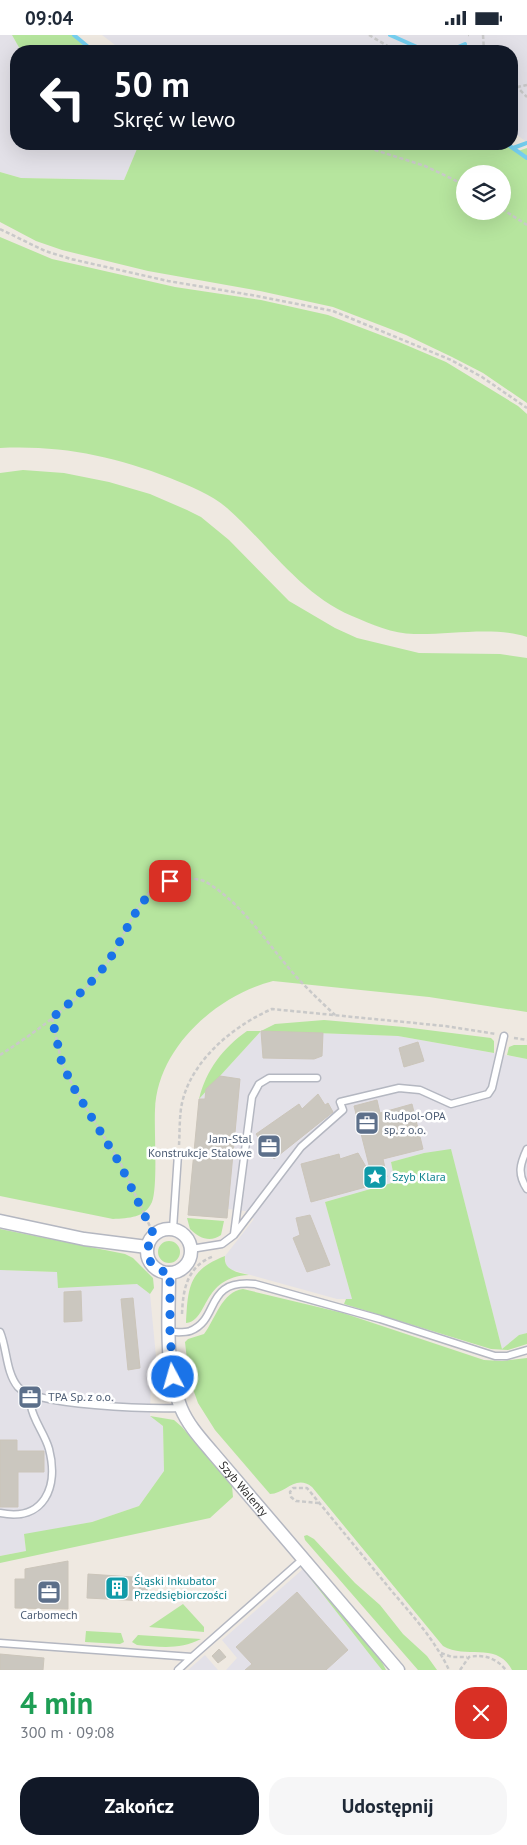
<!DOCTYPE html>
<html lang="pl">
<head>
<meta charset="utf-8">
<style>
	body { margin:0; font-family:"PT Sans",sans-serif; background:#f6f6f7; color:#1f2937; height:100vh; display:flex; flex-direction:column; font-size:19px; white-space:nowrap }
	* { box-sizing:border-box; margin:0 }
	p { font-size:16px; color:#747a83 }
	.icon { flex:none; width:28px; height:28px; fill:none; stroke:currentColor; stroke-width:2; stroke-linecap:round; stroke-linejoin:round }
	.map { position:relative; height:1635px; overflow:hidden }
	.sheet { display:flex; flex-direction:column; background:#fff; flex:1 }
	.sheet>* { flex:none }
	.hud { position:absolute; left:10px; top:10px; width:508px; height:105px; border-radius:20px; box-shadow:0 5px 20px #0002; background:#111827; color:#fff; overflow:hidden }
	.buttons { position:absolute; left:456px; top:130px; display:grid; gap:10px }
	.buttons a { display:grid; place-items:center; width:55px; height:55px; border-radius:50%; background:#fff; box-shadow:0 5px 20px #0002; font-size:25px }
	.pin { position:absolute; display:grid; place-items:center; width:42px; height:42px; color:#fff; margin:-21px; border-radius:10px; box-shadow:0 2px 8px #0006 }
	.me { position:absolute; width:55px; margin:-28px; rotate:354deg; stroke-linejoin:round; filter:drop-shadow(0 0 4px #0008) }
	.turn { display:flex; align-items:center; gap:18px; height:105px; padding:0 20px; font-size:22px }
	.turn .icon { width:65px; height:65px; stroke-width:2.5 }
	.turn b { display:block; font-size:35px; line-height:42px }
	.round { display:grid; place-items:center; flex:none; width:52px; height:52px; border-radius:20px; background:#f6f6f7 }
	.head { display:flex; align-items:center; justify-content:space-between; height:85px; padding:0 20px }
	h1 { font-size:30px; font-weight:700; line-height:38px; color:#1e9e55 }
	.action { display:flex; gap:10px; margin-top:auto; padding:10px 20px }
	.action a { flex:1; height:58px; border-radius:20px; background:#111827; color:#fff; font-size:20px; font-weight:700; line-height:58px; text-align:center }
	.action a+a { background:#f6f6f7; color:#1f2937 }
	.status { display:flex; justify-content:space-between; align-items:center; height:35px; padding:0 25px; background:#fff; direction:ltr }
	.status svg { height:14px; fill:currentColor }
	.map>svg:first-child { display:block }
	.industrial { fill:#e3e1e8 }
	.green { fill:#b6e59e; fill-rule:evenodd }
	.lines { fill:none; stroke-linecap:round; stroke-linejoin:round }
	.stream { stroke:#75cff0; stroke-width:4 }
	.building { fill:#cbc7bf; stroke:#cbc5ba }
	.service-casing { stroke:#b4b7c1; stroke-width:9 }
	.minor-casing { stroke:#b4b7c1; stroke-width:15 }
	.path { stroke:#c9c9c9; stroke-width:2.5; stroke-dasharray:4 2.5; stroke-linecap:butt }
	.service { stroke:#fff; stroke-width:6 }
	.minor { stroke:#fff; stroke-width:12 }
	.route { stroke:#1a73e8; stroke-width:9; stroke-dasharray:0 16.2 }
	.labels { text-anchor:middle; stroke-width:5; stroke-linejoin:round; paint-order:stroke }
	.service-label { font-size:12px; fill:#4e5e75; stroke:#fff; text-anchor:start }
	.culture-label { font-size:12px; fill:#0d838f; stroke:#fff; text-anchor:start }
	.street-label { font-size:12px; fill:#2e2e2e; stroke:#fff }
</style>
</head>
<body>
<div class="status"><b>09:04</b><svg viewBox="0 0 49 12"><path d="M0 12V9h3v3zM5 12V6h3v6zM10 12V3h3v9zM15 12V0h3v12zM26 1h20v11H26zM47 4h2v5h-2z"/></svg></div>
<div class="map">
<svg width="527" height="1635" viewBox="0 0 527 1635">
	<rect width="100%" height="100%" fill="#efe9e1"/>
	<path class="industrial" d="M0,0H12L21,16H16V109H139L124,145L21,143L0,137Z
		M102,0H527V107L511,96V16H123Z
		M261,996L398,1001L527,1024V1298L519,1300L502,1314L451,1115L424,1118L391,1127L395,1147L325,1167L352,1264H337L229,1234L226,1232L225,1221L254,1184L245,1176L228,1174L227,1183L188,1180L199,1064Z
		M0,1235L58,1237V1252L137,1249L150,1259L157,1332L151,1341L150,1381L163,1391L164,1436L139,1471L92,1487L24,1500L26,1516L0,1521Z
		M303,1534L374,1625L382,1635H226L237,1623L222,1605Z
		M205,1620L218,1635H188Z"/>
	<path class="green" d="M12,0H74L93,16H21Z
		M139,109H507L518,116L527,113V368L483,338L452,322L406,300L333,272L260,256L148,236L62,215L36,206L0,187V137L21,143L124,145ZM465,139H502V176H465Z
		M0,202L52,224L175,252L261,265L328,280L399,307L446,327L518,371L527,379V602C494,591 449,600 414,599C393,599 371,589 352,581C301,560 267,508 227,473C211,459 189,451 170,443C114,421 60,410 0,413Z
		M23,435L64,438L109,447L150,459L187,475L201,482L229,505L289,566L335,593L357,603L419,618L500,619L527,623V977L429,962L273,946C216,961 157,1013 155,1075C154,1096 158,1151 152,1167C145,1183 129,1183 113,1184L0,1161V438Z
		M324,985L404,992L491,1003L494,1006V1018L398,1001L261,996L199,1064C206,1035 223,1013 247,996H261L275,989Z
		M514,1010H527V1024L507,1020L509,1012Z
		M451,1114L502,1314L519,1300L527,1298V1309L508,1315L491,1314L344,1269L346,1264H352L325,1167L395,1147L391,1127L424,1118Z
		M187,1183L224,1186L221,1200C210,1208 199,1203 190,1194Z
		M0,1194L125,1219L133,1223L153,1243L154,1253L150,1259L137,1249L58,1253L57,1237L0,1235Z
		M158 1217a11 11 0 1 1 22 0a11 11 0 1 1-22 0Z
		M225,1221C223,1236 238,1237 249,1240C201,1242 209,1286 186,1288C188,1253 188,1235 225,1221Z
		M243,1254L343,1278L484,1325L502,1326L527,1323V1635H512C497,1606 467,1625 443,1611L312,1452C295,1439 286,1459 270,1459L215,1395L198,1368L189,1343L185,1307L188,1304L204,1299C215,1285 222,1256 243,1254Z
		M150,1381L174,1385L182,1392L232,1451L233,1462L210,1483L0,1528V1521L26,1516L24,1499L92,1487L139,1471L164,1436L163,1391Z
		M307,1500L314,1504L355,1548L380,1570L403,1599L427,1621L437,1635H418L305,1505L304,1501Z
		M303,1534L382,1627L386,1635H382L374,1625Z
		M183,1569L204,1592V1597L149,1592Z
		M86,1596L121,1598L124,1607L120,1609L85,1607Z
		M138,1600L201,1604C180,1615 160,1612 137,1610L132,1607Z"/>
	<g class="lines">
		<path class="stream" d="M74,0L93,16
			M390,0L426,16
			M449,16L465,9
			M507,109L527,123
			M513,113L527,108"/>
	</g>
	<path class="building" d="M261,996L323,998L322,1021L314,1024L263,1023Z
		M418,1007L424,1026L404,1032L399,1013Z
		M220,1041L240,1044L227,1183L188,1180L199,1064H205L206,1054Z
		M318,1059L325,1070L328,1068L333,1077L274,1124L256,1099L299,1069L302,1074Z
		M377,1065L380,1078L412,1069L423,1114L383,1124L387,1142L365,1148L366,1152L311,1167L301,1129L339,1119L340,1124L358,1118L372,1142L354,1071Z
		M310,1180L330,1230L307,1237L293,1203L300,1200L296,1183Z
		M81,1256L82,1286L64,1287V1257Z
		M133,1263L140,1333L128,1335L121,1264Z
		M0,1405H17V1416H44V1437H18V1472H0Z
		M68,1526V1574L15,1573V1544H25V1534Z
		M88,1539L148,1543L147,1566L87,1563Z
		M297,1557L348,1615L326,1635H245L252,1629L236,1612Z
		M219,1614L226,1622L218,1628L212,1621Z
		M0,1619L44,1623L43,1635H0Z"/>
	<g class="lines">
		<g class="service-casing">
			<path id="service" d="M527,1114C520,1129 517,1139 527,1154
				M173,1194L178,1119
				M234,1199L252,1062L259,1049L269,1043H317
				M191,1214L222,1209L234,1200L301,1112L343,1075L340,1067L399,1053L420,1055L451,1069L488,1059L492,1053L504,1001
				M0,1297C7,1313 6,1338 18,1352C34,1371 153,1374 181,1373
				M170,1297C176,1297 184,1298 190,1296C221,1284 203,1244 255,1249L380,1284L495,1321H507L527,1315
				M0,1478C44,1487 59,1452 49,1414C45,1399 33,1385 31,1371L40,1362
				M0,1608L192,1622L304,1523
				M178,1635L192,1622"/>
		</g>
		<g class="minor-casing">
			<g id="minor">
				<path d="M0,1186L84,1204L147,1212"/>
				<circle cx="169" cy="1216" r="22"/>
				<path id="s1" d="M169,1238C169,1282 164,1332 181,1373C188,1390 201,1404 212,1417L398,1635"/>
			</g>
		</g>
		<path class="path" d="M369,0L396,16
			M468,0H469
			M483,0L484,16
			M511,46L527,62
			M517,52L527,50
			M356,109L425,131L465,150
			M502,174L527,190
			M0,194L45,216L71,224L168,246L257,261L333,276L451,325L482,342L527,373
			M52,983L62,1029L75,1055L121,1129L154,1200
			M514,1003L527,1005
			M0,1020C37,996 77,968 104,932C123,908 134,867 158,850C168,843 194,841 206,847C240,867 263,902 287,931C302,949 318,964 335,980
			M179,1110C180,1095 179,1078 183,1064C194,1023 235,990 272,974L445,991L496,999
			M182,1279C183,1254 187,1231 214,1221
			M319,1468L296,1466L291,1462L290,1457L293,1453H307C335,1487 363,1521 390,1554C412,1580 435,1605 449,1635
			M441,1618L452,1622H467
			M460,1635L469,1622C484,1619 496,1623 506,1635"/>
		<use href="#service" class="service"/>
		<use href="#minor" class="minor"/>
	</g>
	<g class="lines">
		<path class="route" d="M170,846C138,855 124,907 104,932C89,951 70,968 52,983L62,1029L75,1055L120,1129L154,1200C141,1217 149,1235 170,1238V1297L173,1342"/>
	</g>
	<defs>
		<g id="office-square" transform="scale(1.25)"><rect x="-9" y="-9" width="18" height="18" rx="4" fill="#5c6f8a" stroke="#fff"/><path d="M-6-3h4V-5.5h4V-3h4V5H-6ZM-1-4.5V-3h2v-1.5ZM-6 0V1H6V0Z" fill="#fff"/></g>
		<g id="sight-square" transform="scale(1.25)"><rect x="-9" y="-9" width="18" height="18" rx="4" fill="#0f9aa8" stroke="#fff"/><path d="M0-6L1.8-2.2L6-1.7L2.9 1.2L3.7 5.4L0 3.3L-3.7 5.4L-2.9 1.2L-6-1.7L-1.8-2.2Z" fill="#fff"/></g>
		<g id="building-square" transform="scale(1.25)"><rect x="-9" y="-9" width="18" height="18" rx="4" fill="#0f9aa8" stroke="#fff"/><path d="M-4-6H4V6H1V3H-1V6H-4ZM-2.5-4.3h1.7v1.8h-1.7ZM.8-4.3h1.7v1.8H.8ZM-2.5-1h1.7V.8h-1.7ZM.8-1h1.7V.8H.8Z" fill="#fff"/></g>
	</defs>
	<g fill-rule="evenodd">
		<use href="#office-square" x="367" y="1088"/>
		<use href="#office-square" x="269" y="1111"/>
		<use href="#sight-square" x="375" y="1142"/>
		<use href="#office-square" x="30" y="1362"/>
		<use href="#building-square" x="117" y="1553"/>
		<use href="#office-square" x="49" y="1557"/>
	</g>
	<g class="labels">
		<g class="service-label">
			<text x="384" y="1085">Rudpol-OPA<tspan x="384" dy="14">sp. z o.o.</tspan></text>
			<text x="252" y="1108" text-anchor="end">Jam-Stal<tspan x="252" dy="14">Konstrukcje Stalowe</tspan></text>
			<text x="48" y="1366">TPA Sp. z o.o.</text>
			<text x="49" y="1584" text-anchor="middle">Carbomech</text>
		</g>
		<g class="culture-label">
			<text x="392" y="1146">Szyb Klara</text>
			<text x="134" y="1550">Śląski Inkubator<tspan x="134" dy="14">Przedsiębiorczości</tspan></text>
		</g>
		<g class="street-label">
			<text dy="4" stroke="none"><textPath href="#s1" startOffset="239">Szyb Walenty</textPath></text>
		</g>
	</g>
</svg>
<div class="buttons">
<a><svg class="icon" aria-label="layers" viewBox="0 0 24 24"><path d="M12 4l9 5-9 5-9-5zM3 14l9 5 9-5"/></svg></a>
</div>
<div class="pin" style="left:170px;top:846px;background:#d93025"><svg class="icon" aria-label="arrive" viewBox="0 0 24 24"><path d="M6 21V4h12l-3 4 3 4H6"/></svg></div>
<svg class="me" style="left:173px;top:1342px" viewBox="-20 -20 40 40"><circle r="17" fill="#1a73e8" stroke="#fff" stroke-width="3"/><path d="M0-11L8 9 0 5-8 9z" fill="#fff"/></svg>
<div class="hud">
<div class="turn"><svg class="icon" aria-label="left" viewBox="0 0 24 24"><path d="M17 20v-9H6M10 6l-5 5 5 5"/></svg><div><b>50 m</b>Skręć w lewo</div></div>
</div>
</div>
<section class="sheet">
<div class="head"><div><h1>4 min</h1><p>300 m · 09:08</p></div><a class="round" style="background:#d93025;color:#fff"><svg class="icon" aria-label="close" viewBox="0 0 24 24"><path d="M6 6l12 12M18 6L6 18"/></svg></a></div>
<div class="action"><a>Zakończ</a><a>Udostępnij</a></div>
</section>
</body>
</html>
